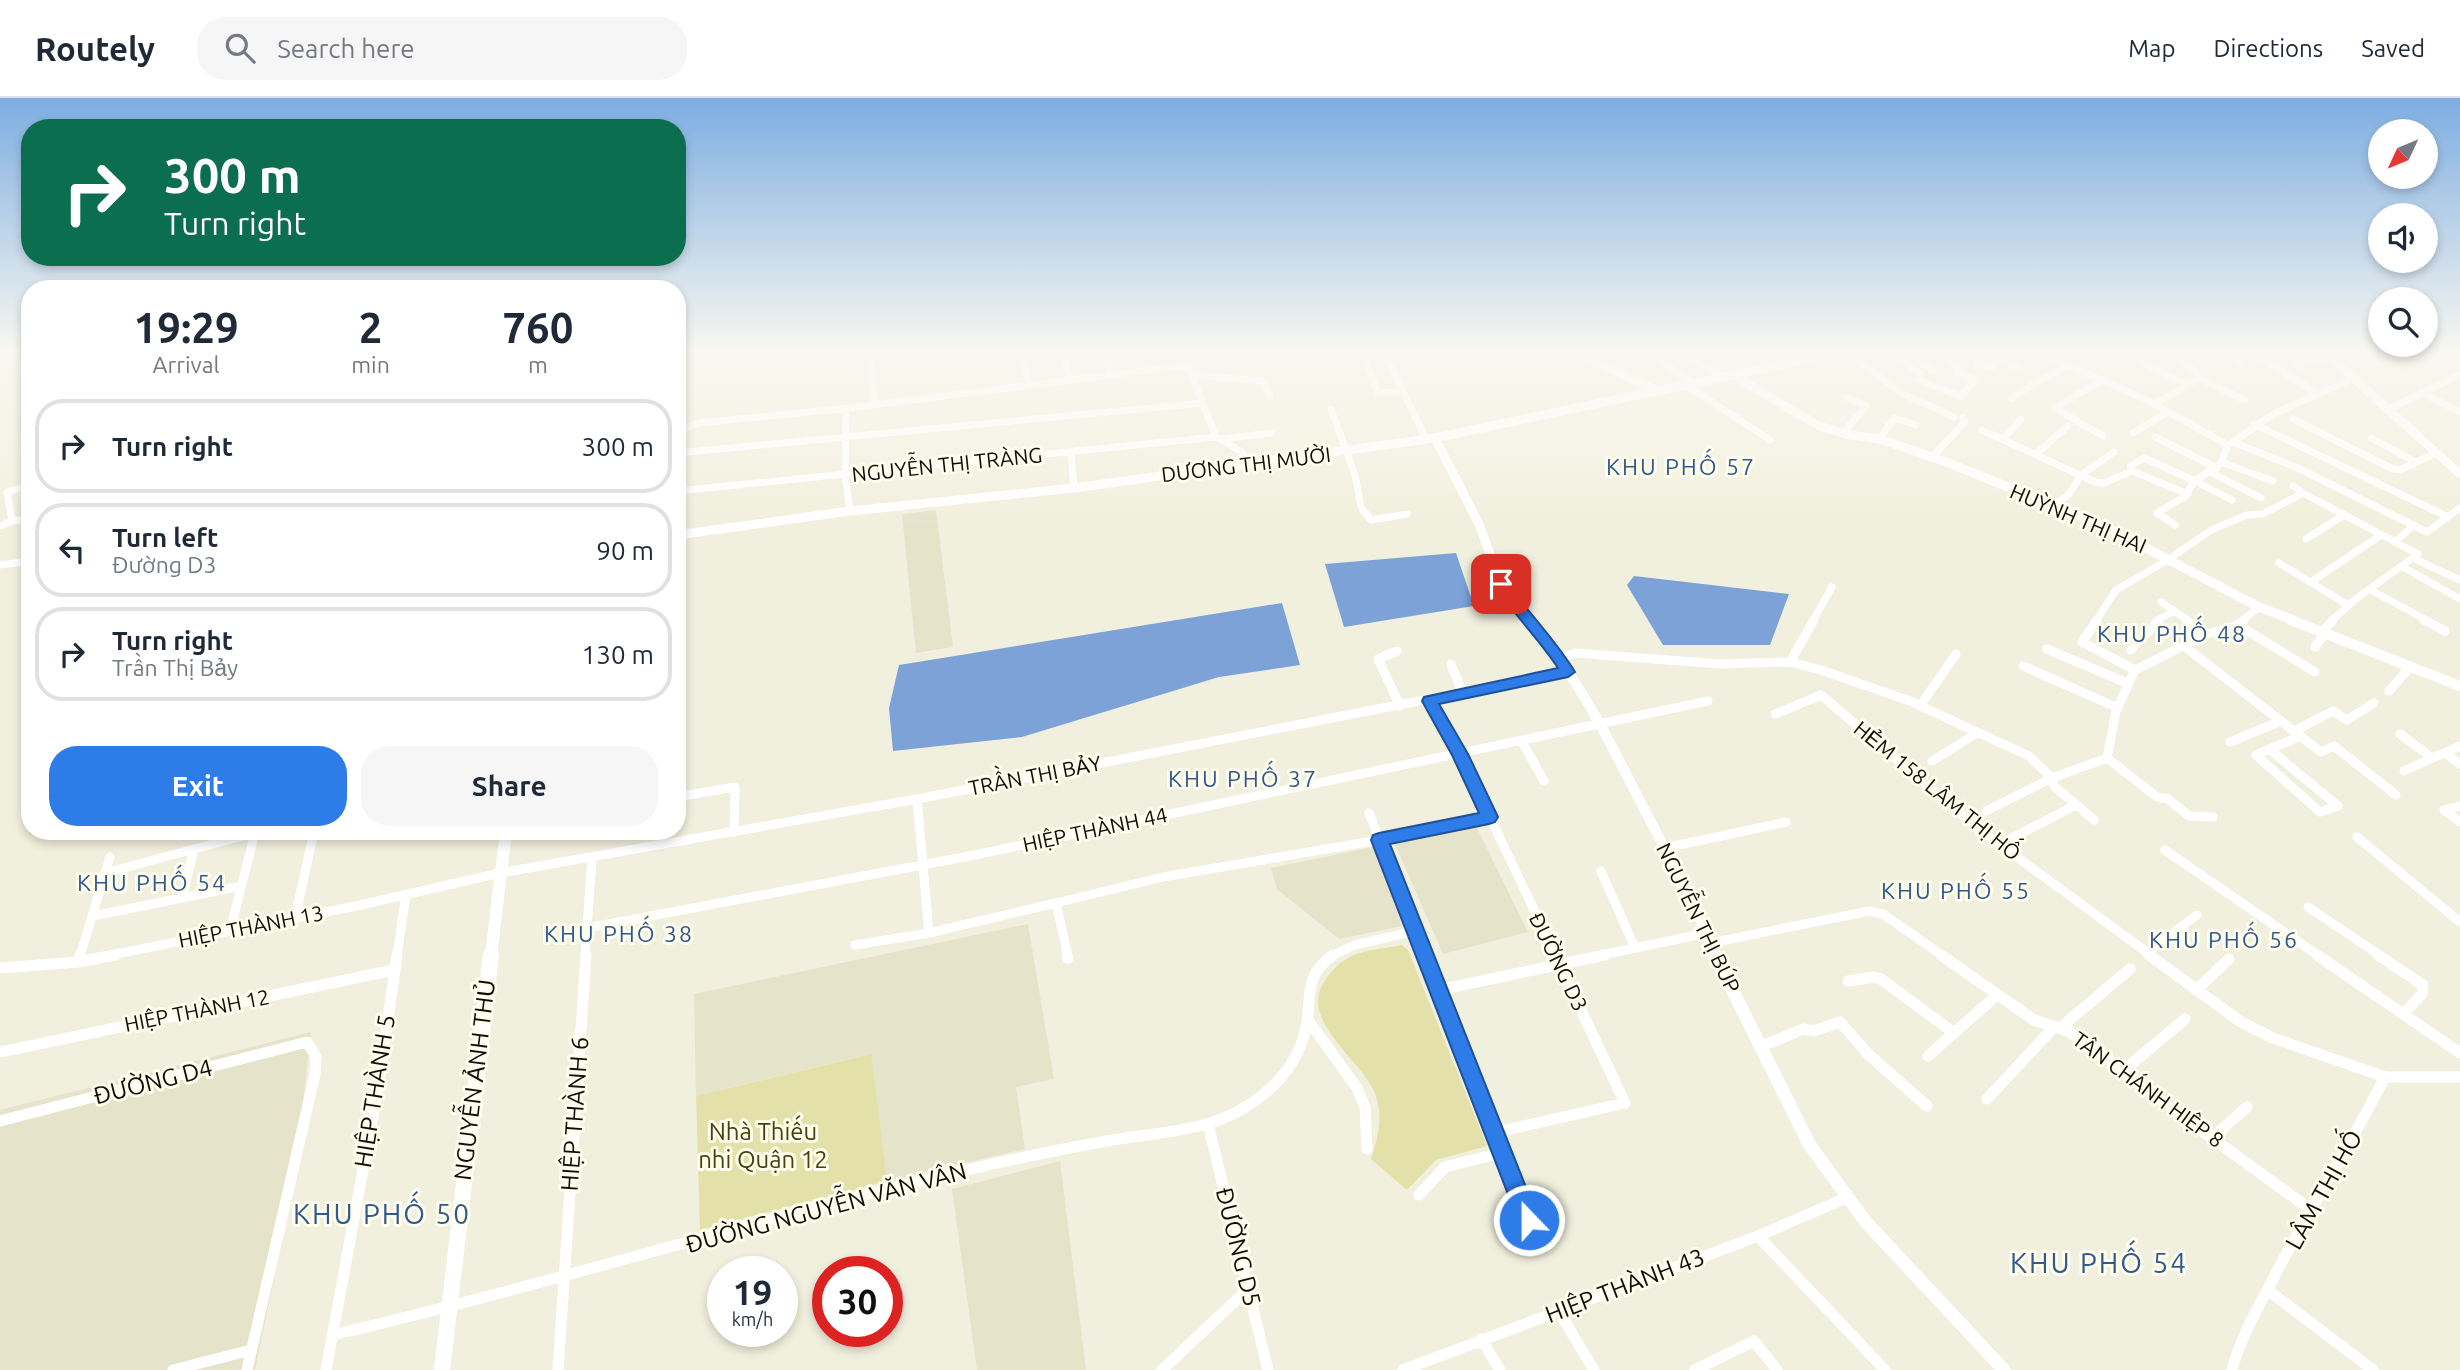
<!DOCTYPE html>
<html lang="en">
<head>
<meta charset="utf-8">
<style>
	body { margin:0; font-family:Ubuntu,sans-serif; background:#f6f6f7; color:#1f2937; height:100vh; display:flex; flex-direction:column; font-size:26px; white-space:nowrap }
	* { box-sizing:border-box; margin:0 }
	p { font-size:23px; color:#747a83 }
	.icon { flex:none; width:38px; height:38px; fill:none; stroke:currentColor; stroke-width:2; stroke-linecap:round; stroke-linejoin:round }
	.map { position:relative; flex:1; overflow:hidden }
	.drawer { position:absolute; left:21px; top:182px; width:665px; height:560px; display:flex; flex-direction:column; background:#fff; border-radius:28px; box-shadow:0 4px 10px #0003 }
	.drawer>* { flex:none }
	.banner { position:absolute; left:21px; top:21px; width:665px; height:147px; border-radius:28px; box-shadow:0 4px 10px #0003; background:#0b6e4f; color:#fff; overflow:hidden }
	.needle { width:46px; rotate:226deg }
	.buttons { position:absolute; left:2368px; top:21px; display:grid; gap:14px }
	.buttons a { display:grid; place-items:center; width:70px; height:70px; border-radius:50%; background:#fff; box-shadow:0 4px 10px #0003; font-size:35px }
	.speed { position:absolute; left:707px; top:1158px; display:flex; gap:14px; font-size:35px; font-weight:700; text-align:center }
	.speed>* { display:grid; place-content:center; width:91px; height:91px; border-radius:50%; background:#fff; box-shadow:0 4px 10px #0003; line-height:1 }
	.speed small { font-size:18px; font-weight:400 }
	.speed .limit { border:10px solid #d22; background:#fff; color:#111 }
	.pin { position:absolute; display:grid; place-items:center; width:60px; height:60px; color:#fff; margin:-30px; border-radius:14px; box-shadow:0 4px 10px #0006 }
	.me { position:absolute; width:77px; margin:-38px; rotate:338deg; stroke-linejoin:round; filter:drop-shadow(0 0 5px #0008) }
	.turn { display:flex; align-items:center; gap:24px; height:147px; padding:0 28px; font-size:32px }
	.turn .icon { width:91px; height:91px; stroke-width:2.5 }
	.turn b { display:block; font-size:49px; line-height:60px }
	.eta { display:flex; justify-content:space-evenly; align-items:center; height:119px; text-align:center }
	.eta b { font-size:42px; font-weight:700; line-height:49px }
	.button { display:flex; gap:14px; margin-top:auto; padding:14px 28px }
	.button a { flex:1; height:80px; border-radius:28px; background:#2e7ce8; color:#fff; font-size:28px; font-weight:700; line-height:80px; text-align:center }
	.button a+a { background:#f6f6f7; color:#1f2937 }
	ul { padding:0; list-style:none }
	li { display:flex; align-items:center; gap:21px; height:94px; margin:0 14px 10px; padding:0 14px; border:4px solid #e0e1e3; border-radius:28px }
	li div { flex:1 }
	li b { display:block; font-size:26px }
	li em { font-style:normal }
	header { display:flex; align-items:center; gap:42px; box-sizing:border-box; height:98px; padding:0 35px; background:#fff; border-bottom:2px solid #e0e1e3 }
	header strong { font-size:33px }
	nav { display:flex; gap:38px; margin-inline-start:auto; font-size:24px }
	.search { width:490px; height:63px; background:#f6f6f7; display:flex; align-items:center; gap:18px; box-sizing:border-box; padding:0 24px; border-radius:28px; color:#747a83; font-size:26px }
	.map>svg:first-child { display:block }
	.built { fill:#e5e3ca }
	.green { fill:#e4e0a9 }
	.water { fill:#7ca2d8 }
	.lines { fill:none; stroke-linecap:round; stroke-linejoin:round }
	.minor-far2 { stroke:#fff; stroke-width:7 }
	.minor-far1 { stroke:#fff; stroke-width:9 }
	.minor { stroke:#fff; stroke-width:11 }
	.tertiary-far2 { stroke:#fff; stroke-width:9 }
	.tertiary-far1 { stroke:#fff; stroke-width:10 }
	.tertiary { stroke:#fff; stroke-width:13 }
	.secondary-far1 { stroke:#fff; stroke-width:12 }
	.secondary { stroke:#fff; stroke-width:16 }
	.route { fill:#2e7ce8; stroke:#1e5197; stroke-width:2 }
	.labels { text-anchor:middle; stroke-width:6; stroke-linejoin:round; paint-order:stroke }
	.street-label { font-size:21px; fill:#0e0d08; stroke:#fefdec }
	.neighbourhood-label { font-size:23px; letter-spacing:2px; fill:#32588f; stroke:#fefdec }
	.near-street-label { font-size:24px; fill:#0e0d08; stroke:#fefdec }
	.near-park-label { font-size:24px; fill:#47420b; stroke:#fefdec }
	.near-neighbourhood-label { font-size:28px; letter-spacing:2px; fill:#32588f; stroke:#fefdec }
</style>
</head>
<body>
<header>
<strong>Routely</strong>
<div class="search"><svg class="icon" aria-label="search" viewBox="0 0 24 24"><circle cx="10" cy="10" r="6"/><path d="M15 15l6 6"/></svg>Search here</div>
<nav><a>Map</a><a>Directions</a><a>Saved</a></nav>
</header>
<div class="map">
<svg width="2460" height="1272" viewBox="0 0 2460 1272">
	<rect width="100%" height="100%" fill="#f1f0de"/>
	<path class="built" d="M936,412L953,549L916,555L902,416Z
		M1469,725L1476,728L1528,834L1443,856L1395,746L1398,741Z
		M1373,749L1402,828L1339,841L1277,791L1271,770Z
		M1028,826L1054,981L1016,989L1025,1051L887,1083L870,956L696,998L694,896Z
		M311,934L294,1085L255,1272H0V1012Z
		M1060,1063L1086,1272H977L952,1091Z"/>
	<path class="green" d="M1402,847L1408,852L1487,1048L1436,1062L1407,1092L1371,1061C1378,1040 1383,1020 1376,998C1365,964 1298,924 1324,884C1346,851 1366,854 1402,847Z
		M871,956L887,1083L700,1132L696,998Z"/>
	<path class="water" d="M1456,455L1474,508L1344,529L1325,466Z
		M1634,478L1789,496L1770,547H1663L1627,487Z
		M1282,505L1300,567L1219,579L1022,639L893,653L889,610L899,567Z"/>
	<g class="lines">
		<path class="minor-far2" d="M870,252L875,307
			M1020,252L1029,287
			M1063,252L1070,282
			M1104,252L1111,277
			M1182,252L1216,339L1242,354L1247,366
			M1361,252L1378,295L1403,294
			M1383,252L1426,341
			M1642,252L1694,285
			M1677,252L1724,279
			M1747,252L1773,269
			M1887,252L1920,275
			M1905,252L1932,273
			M2033,252L2147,302L2228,347L2233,344L2298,370L2427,434L2460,410
			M2165,252L2194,272L2199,280
			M2223,252L2241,265
			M2249,252L2316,295
			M2287,252L2303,263
			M1845,253L1901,295L1954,319
			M1999,261L2019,270
			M2139,263L2187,286
			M1977,265L1991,270L2004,252
			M2300,268L2292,264L2332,261
			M1193,277L1264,283L1270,298
			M1919,282L1960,298L1976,282L1958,275L1957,268L1936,252
			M2102,282L2055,310L2103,338
			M1686,287L1770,342
			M2421,294L2460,314
			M1846,299L1866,308L1848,329L1850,337
			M2012,300C2028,287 2050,280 2068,267
			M2155,306L2199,280L2245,302
			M846,310L845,378L850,413
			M1331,311L1355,377L1361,409L1371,422L1407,416
			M2387,312L2460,277
			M2293,321L2393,371L2400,372L2436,355
			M2254,326L2448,419
			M1982,332L2095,384L2104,385L2132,373L2188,396
			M677,333L699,325L850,310L1189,267
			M2133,335L2168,314
			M2155,339L2217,370
			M2371,340L2416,364
			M1220,341L1271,335
			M1880,341L1894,320L1916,327
			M2003,341L2021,321
			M2233,344L2275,315L2352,281
			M1071,354L1074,390
			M677,355L1203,305
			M2036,356L2068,328
			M1932,359L1965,324L1963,320
			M2221,364L2273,383
			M2132,373L2130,368L2144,360L2195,383L2221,365L2228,347
			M2210,374L2261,400
			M2293,388L2303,395
			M677,393L1216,339
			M2053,409L2069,396L2081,377L2114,354
			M12,423L7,394L30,387
			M2175,427L2157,415L2184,399L2195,383L2232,402
			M0,428L12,423L30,421
			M2306,441L2344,417
			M2395,444L2414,427
			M2413,460L2460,482
			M2279,465L2348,507
			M0,467L30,463
			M2403,469L2460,501
			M2311,484L2381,437
			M2369,491L2428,523
			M2161,504L2189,523
			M1813,523L1832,489
			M2096,523L2116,492L2168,462L2211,432L2247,417L2263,416L2303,395L2418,456L2356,501L2331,523
			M2156,523L2174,513
			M2242,523L2259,509"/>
		<path class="minor-far1" d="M2097,522L2082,544L2135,572
			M2186,522L2207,536
			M2424,522L2445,533
			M2238,527L2315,574
			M2323,533L2333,522
			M2184,548L2321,654L2334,648L2396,697
			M2315,549L2326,534
			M2047,551L2129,586
			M2131,552L2159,522
			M1397,553L1378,561L1400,608
			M1560,561L1575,555L1721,566L1790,564L1821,572L1910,603L2029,658L2052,680L2054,688L2094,722
			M1790,564L1814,522
			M1451,566L1463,596
			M2023,568L2118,610
			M2389,593L2411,568
			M1429,603L1460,656L1556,858
			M1920,608L1956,556
			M1775,616L1821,597L1976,729L2152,858
			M2294,633L2333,613L2347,622L2374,605
			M2400,636L2432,660L2445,655
			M2301,638L2269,651L2338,708
			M1522,644L1544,683
			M2230,644L2281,623
			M2460,648L2445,655L2460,666
			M2269,651L2256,657L2320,714L2338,708
			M2107,660L2157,699L2168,701L2189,718L2213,719
			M1932,663L1977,635
			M2404,673L2432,660
			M677,699L735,689L734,734
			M2460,708L2444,712L2460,724
			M1986,713L2052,680L2107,660L2116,613L2135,572L2207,536L2238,527L2244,522
			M1369,715L1425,858
			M2357,739L2460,824
			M2003,749L2012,740L2076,707
			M1665,750L1786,724
			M2165,752L2319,858
			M1601,773L1635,850
			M105,775L261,733
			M182,800L194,751
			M2308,809L2381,858
			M93,818L241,788
			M295,820L314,733
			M587,830L975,757L1708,603
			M230,833L255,735
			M929,835L1056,805
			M1711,845L1869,813L1883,816L1943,858
			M855,847L929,835L917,701
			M2146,855L2197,817
			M80,858L110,759
			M106,858L356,808L500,775L917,701L1568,574
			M397,858L406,796
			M585,858L592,760
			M1068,858L1056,805L1163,779L1379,742L1489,719
			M1331,858L1355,847L1415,833
			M1597,858L1707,835"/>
		<path class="minor" d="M1067,857L1068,860
			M1425,857L1529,1122
			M1941,857L2034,922L2068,933L2092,948L2180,1017L2310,1111
			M2149,857L2241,924L2273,940L2385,979
			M2317,857L2460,955
			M2378,857L2423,887L2422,896L2403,916
			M78,864L80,857
			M0,870L78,864L115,857
			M1848,883L1874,879L1881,881L1954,935
			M1438,892L1605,857
			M2196,892L2229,861
			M1308,922L1357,990L1365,1009L1367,1051
			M2060,930L2130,871
			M1760,949L1803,931L1814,933L1840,924L1868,956L1927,1008
			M0,954L394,872
			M1928,958L1997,897
			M2123,973L2185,921
			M1987,1001L2055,928
			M0,1023L307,944L316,959L315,976L247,1272
			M1208,1026L1268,1272
			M1493,1035L1625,1005L1555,857
			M2212,1040L2247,1009
			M1419,1097L1445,1069L1501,1055
			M1758,1138L1885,1272
			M2269,1193L2373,1272
			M1559,1214L1594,1272
			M332,1237C544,1188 751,1122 963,1073C1012,1061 1062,1051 1113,1042C1157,1034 1205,1034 1244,1010C1271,994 1295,969 1304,938C1314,905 1300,880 1333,857
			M1481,1241L1500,1272
			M173,1272L251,1252
			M326,1272L379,985L397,857
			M558,1272L586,857
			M1162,1272L1248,1191
			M1403,1272L1758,1138L1846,1100
			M1695,1272L1754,1243L1777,1272
			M2232,1272C2241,1237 2260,1207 2276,1175C2311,1109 2351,1046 2385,979H2460"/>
		<path class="tertiary-far2" d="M1568,252L1656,292
			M2322,252L2460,376
			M1733,277L1819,328L1850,337L1880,341L1946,364L2102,427L2259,509L2296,523
			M1435,340L1479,426L1501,486L1530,523
			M677,437L850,413L1074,390L1435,340L1850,252"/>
		<path class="tertiary-far1" d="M1528,522C1577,576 1610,644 1643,709C1669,758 1695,807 1716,858
			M2291,522L2460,588"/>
		<path class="tertiary" d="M1715,857L1809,1046L1865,1123L2004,1272"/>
		<path class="secondary-far1" d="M491,858L506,733"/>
		<path class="secondary" d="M442,1272L491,857"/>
	</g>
	<linearGradient id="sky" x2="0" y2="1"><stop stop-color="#7dade2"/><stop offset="0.59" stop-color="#f9f8f0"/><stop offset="1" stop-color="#f9f8f0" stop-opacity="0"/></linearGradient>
	<rect width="2460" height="430" fill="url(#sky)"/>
	<path class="route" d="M1501,481L1506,483C1528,515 1555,541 1575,574L1568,579L1439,606L1468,656L1498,719L1495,724L1489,726L1390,746L1539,1122L1536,1129L1529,1132L1521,1129L1518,1122L1371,742L1373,737L1379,735L1479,715L1452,657L1422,603L1424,599L1558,570C1539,541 1515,518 1496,489L1494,486L1496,483Z"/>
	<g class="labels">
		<g class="street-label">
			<text transform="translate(947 367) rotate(-6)" y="7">NGUYỄN THỊ TRÀNG</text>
			<text transform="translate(1246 367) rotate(-7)" y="7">DƯƠNG THỊ MƯỜI</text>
			<text transform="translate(2078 421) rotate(23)" y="7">HUỲNH THỊ HAI</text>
			<text transform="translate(1035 678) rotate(-11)" y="7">TRẦN THỊ BẢY</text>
			<text transform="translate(1937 693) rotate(39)" y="7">HẺM 158 LÂM THỊ HỐ</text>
			<text transform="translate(1095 732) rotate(-12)" y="7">HIỆP THÀNH 44</text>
			<text transform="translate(1698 820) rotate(64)" y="7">NGUYỄN THỊ BÚP</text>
			<text transform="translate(251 829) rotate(-11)" y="7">HIỆP THÀNH 13</text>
			<text transform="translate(1558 864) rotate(64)" y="7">ĐƯỜNG D3</text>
			<text transform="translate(197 913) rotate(-11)" y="7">HIỆP THÀNH 12</text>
			<text transform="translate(2148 992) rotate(36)" y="7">TÂN CHÁNH HIỆP 8</text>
		</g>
		<g class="neighbourhood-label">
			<text x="1681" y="377">KHU PHỐ 57</text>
			<text x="2172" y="544">KHU PHỐ 48</text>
			<text x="1243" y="689">KHU PHỐ 37</text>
			<text x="152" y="793">KHU PHỐ 54</text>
			<text x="1956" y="801">KHU PHỐ 55</text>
			<text x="619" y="844">KHU PHỐ 38</text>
			<text x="2224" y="850">KHU PHỐ 56</text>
		</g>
		<g class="near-street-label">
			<text transform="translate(475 982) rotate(-83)" y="8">NGUYỄN ẢNH THỦ</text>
			<text transform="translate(153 984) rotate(-14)" y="8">ĐƯỜNG D4</text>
			<text transform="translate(375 993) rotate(-81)" y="8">HIỆP THÀNH 5</text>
			<text transform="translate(575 1016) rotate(-86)" y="8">HIỆP THÀNH 6</text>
			<text transform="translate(2324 1092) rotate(-61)" y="8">LÂM THỊ HỐ</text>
			<text transform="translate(826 1110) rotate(-15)" y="8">ĐƯỜNG NGUYỄN VĂN VÂN</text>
			<text transform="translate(1238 1149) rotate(76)" y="8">ĐƯỜNG D5</text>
			<text transform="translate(1625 1188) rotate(-21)" y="8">HIỆP THÀNH 43</text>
		</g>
		<g class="near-park-label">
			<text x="763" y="1042">Nhà Thiếu<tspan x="763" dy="28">nhi Quận 12</tspan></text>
		</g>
		<g class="near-neighbourhood-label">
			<text x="382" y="1126">KHU PHỐ 50</text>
			<text x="2099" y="1175">KHU PHỐ 54</text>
		</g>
	</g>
</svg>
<div class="buttons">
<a><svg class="needle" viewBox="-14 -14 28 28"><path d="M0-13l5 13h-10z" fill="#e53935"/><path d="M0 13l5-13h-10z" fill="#747a83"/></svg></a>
<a><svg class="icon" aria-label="sound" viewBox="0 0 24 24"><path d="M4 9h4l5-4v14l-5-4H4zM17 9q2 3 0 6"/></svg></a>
<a><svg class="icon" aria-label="search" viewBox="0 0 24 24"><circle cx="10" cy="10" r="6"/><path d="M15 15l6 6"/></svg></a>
</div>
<div class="speed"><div>19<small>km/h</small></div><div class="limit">30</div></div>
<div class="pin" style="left:1501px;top:486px;background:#d93025"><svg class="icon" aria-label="arrive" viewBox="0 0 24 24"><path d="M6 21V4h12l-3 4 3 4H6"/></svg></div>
<svg class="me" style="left:1529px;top:1122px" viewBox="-20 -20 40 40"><circle r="17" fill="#2e7ce8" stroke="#fff" stroke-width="3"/><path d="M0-11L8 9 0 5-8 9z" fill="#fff"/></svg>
<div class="banner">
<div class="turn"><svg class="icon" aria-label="right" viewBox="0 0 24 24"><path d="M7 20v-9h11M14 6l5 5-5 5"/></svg><div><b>300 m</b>Turn right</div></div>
</div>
<section class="drawer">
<div class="eta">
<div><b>19:29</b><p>Arrival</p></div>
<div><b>2</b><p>min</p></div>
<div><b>760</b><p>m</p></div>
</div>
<ul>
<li><svg class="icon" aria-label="right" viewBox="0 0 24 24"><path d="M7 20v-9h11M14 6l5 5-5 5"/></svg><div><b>Turn right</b></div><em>300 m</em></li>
<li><svg class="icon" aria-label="left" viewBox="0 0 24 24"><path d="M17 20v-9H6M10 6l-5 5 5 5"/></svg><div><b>Turn left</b><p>Đường D3</p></div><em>90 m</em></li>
<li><svg class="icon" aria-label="right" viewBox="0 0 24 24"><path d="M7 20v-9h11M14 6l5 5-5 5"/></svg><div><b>Turn right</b><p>Trần Thị Bảy</p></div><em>130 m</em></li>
</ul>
<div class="button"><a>Exit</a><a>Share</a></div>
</section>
</div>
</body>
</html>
